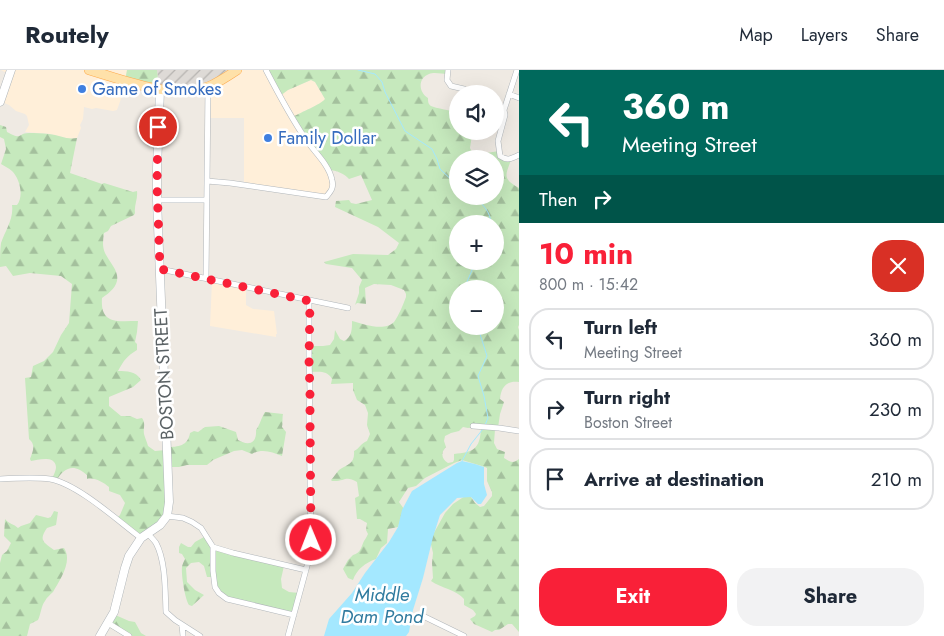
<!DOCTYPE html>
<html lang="en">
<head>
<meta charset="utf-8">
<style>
	body { margin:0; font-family:Jost,sans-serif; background:#f2f2f3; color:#1f2937; height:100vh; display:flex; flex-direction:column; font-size:19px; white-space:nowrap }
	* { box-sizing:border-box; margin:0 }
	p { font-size:16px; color:#747a83 }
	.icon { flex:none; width:28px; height:28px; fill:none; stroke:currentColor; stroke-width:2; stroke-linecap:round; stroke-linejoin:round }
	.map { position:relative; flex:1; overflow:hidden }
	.side { display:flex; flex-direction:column; background:#fff; width:425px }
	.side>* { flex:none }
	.top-card { background:#00695c; color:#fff; overflow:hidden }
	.fabs { position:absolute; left:449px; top:15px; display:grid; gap:10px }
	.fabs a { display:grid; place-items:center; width:55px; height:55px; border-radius:50%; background:#fff; box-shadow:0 5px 20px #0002; font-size:25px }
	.pin { position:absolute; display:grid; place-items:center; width:42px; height:42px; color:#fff; margin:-21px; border:2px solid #fff; border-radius:50%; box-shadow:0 1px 5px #0007 }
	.me { position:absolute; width:55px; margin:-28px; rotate:359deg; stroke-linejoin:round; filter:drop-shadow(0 0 4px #0008) }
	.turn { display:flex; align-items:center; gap:18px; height:105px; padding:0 20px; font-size:22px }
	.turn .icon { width:65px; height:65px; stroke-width:2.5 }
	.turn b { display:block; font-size:35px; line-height:42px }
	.then { display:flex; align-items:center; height:48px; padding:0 20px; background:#0003; gap:10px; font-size:19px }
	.round { display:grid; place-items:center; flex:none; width:52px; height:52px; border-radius:20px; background:#f2f2f3 }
	.headline { display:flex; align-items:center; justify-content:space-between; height:85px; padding:0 20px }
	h1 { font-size:30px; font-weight:700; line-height:38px; color:#f92038 }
	.primary-button { display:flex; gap:10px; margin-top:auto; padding:10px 20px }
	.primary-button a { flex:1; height:58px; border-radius:20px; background:#f92038; color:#fff; font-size:20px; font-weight:700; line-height:58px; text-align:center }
	.primary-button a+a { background:#f2f2f3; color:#1f2937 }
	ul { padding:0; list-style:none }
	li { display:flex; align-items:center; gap:15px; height:62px; margin:0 10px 8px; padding:0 10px; border:2px solid #e0e1e3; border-radius:20px }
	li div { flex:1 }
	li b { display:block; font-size:19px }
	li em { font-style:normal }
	header { display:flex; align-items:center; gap:30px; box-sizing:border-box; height:70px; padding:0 25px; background:#fff; border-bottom:1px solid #e0e1e3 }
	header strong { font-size:24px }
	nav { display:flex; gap:28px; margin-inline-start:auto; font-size:18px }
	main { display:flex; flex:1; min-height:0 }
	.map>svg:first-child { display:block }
	.commercial { fill:#ffefd9 }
	.industrial { fill:url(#industrial-furrows) }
	.green { fill:#c6e9bd }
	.forest { fill:url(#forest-firs); fill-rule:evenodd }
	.water { fill:#a4e8ff }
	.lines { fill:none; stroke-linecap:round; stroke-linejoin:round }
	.stream { stroke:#a4e8ff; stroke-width:1 }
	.street-casing { stroke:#b1b6ba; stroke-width:6 }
	.secondary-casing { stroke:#b0b6ba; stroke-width:9 }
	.primary-casing { stroke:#feab4e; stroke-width:10 }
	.street { stroke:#fff; stroke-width:5 }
	.secondary { stroke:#fff; stroke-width:8 }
	.primary { stroke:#ffe1a9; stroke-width:9 }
	.route { stroke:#f92038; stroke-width:9; stroke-dasharray:0 16.2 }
	.shop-dot { fill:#3f7fe0; stroke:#fff; stroke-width:2 }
	.labels { text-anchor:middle; stroke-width:5; stroke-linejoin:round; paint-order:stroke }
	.shop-label { font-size:18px; fill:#366cbe; stroke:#fff; text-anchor:start }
	.street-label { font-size:18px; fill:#5b6265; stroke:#fff }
	.water-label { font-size:19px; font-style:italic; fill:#307b9f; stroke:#fff }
</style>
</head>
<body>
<header>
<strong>Routely</strong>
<nav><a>Map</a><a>Layers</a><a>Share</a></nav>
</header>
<main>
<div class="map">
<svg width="519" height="566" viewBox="0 0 519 566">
	<defs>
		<pattern id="industrial-furrows" width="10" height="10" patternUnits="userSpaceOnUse" patternTransform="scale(1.25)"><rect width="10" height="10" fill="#dedad6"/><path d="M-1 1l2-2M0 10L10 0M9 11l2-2" fill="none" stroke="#b7b4b1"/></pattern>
		<pattern id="forest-firs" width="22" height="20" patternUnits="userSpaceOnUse" patternTransform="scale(1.25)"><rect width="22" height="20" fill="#c6e9bd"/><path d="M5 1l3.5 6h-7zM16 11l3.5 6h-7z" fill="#a4c09d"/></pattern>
	</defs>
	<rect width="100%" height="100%" fill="#efeae3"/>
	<path class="commercial" d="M1,0H127V12L117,40L113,41L96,38L92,39L84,37L83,49L80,55L81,58L77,68L70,69L50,64L25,62L29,55L27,46L25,44L16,41L9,35L0,31L8,4Z
		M237,0H266L288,20L311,10L315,12L325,29L322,33L302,42L332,109L328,126L244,115V48H208V17Z
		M212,211L246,217V235L253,239L274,241L277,264H276V267L210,256Z"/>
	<path class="industrial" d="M157,0H237L208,17L159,20Z"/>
	<path class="green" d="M213,478L284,496L281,509L282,518L289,522L299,523L293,545L241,533L219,523L212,495Z"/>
	<path class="forest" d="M127,0H157L159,20L125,10Z
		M266,0H447V4C442,4 434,2 429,4C418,8 418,22 428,28C428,31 428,34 431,36C435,38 453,41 457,42L458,61H463L472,65L470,78L473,84H480L499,81C502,87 505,89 512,87C506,105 501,108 519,118V255L518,257L519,260V312C507,310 501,317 500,329L504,332L500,344L498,358L495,359L494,373L497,379L505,382L504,388C510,392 513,394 519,389V562L512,554H508L499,560H495L492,562L474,554L470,549L475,546L476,544L473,540L464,535V529C457,520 441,518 431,511L433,508L432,493L433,483L430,470L445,443L453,434L465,426L471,427L475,433L480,437L484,436L492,426V422L487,411V398L485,397L462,390L454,393L425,408L416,416L408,418L399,432L404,439L398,457L388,459L387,473L381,478L376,489C365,493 357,499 353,510L348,508L343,499L348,490L353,485C361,483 361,477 364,471C366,468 367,466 368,464L366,460L367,453L360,449H357L355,428L359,426L357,412C345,405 345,412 332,411L331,410C334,407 336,403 339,400C348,394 355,394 354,381C359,379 361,373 367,371L370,364L367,355L368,343L365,335L357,330L353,320V313L331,314L332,309C327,300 319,302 310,302V276H323L330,275L334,269L335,260L340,269L344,271C352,267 352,259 352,251C364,254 384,262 394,252C399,245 403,235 406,227V224L404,220L391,215L374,214L365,218L366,234L357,233L355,235L359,223V217L362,210L352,198L326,194L324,192L353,184L388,185L396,179L399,173L378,157L335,137L336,131L349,130L351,133L356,134L372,130L361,105L349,109C345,104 336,100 329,100L293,47C301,42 320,35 325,29L315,12L311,10L288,20L280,26ZM458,89H495V126H458ZM458,154H495V191H458ZM458,219H495V256H458ZM463,357L468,358L473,357L481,358C480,380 473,382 454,384V390L453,392L448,393C442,389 440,383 446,377L444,371L445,366L451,363L459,361Z
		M0,55L6,57L7,62C23,71 17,63 29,63C35,63 42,63 49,64C59,65 67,70 77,68L70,103L102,114L104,113L133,122L137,121C138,129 134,135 135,143L134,145L111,156L108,161L104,163C103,170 102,176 105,183C107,187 110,191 113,196C123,211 114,220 102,228C100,255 118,251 138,251L137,262L135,272L137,274V280C127,286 124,290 118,301C127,301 136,301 141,310L133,317L109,327V336L121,346H130L137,349L142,348C146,354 143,357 144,364C145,368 147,372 148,376L155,381L166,380L167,377C178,377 188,376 190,363L194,361L198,362L205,357L219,356L236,362L238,370C248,376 257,374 256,360C260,355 261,348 265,342L283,344C282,349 283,353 282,357L286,362L282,386C272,382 262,378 252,384L242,380L234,381L213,390L207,395H187L179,397H168L167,446L143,467L116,449L120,445L125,433L120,425L109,421V417C103,412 94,407 87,409V405C74,393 64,397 56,411L52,409C53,406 56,401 56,397C55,385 38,390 31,391L30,389C33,381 36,375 29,369L25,308L31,307L33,296L44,291L53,282L61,265L69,253L72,214L61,206L30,203L13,206L6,196L0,197C0,190 0,180 1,173C5,161 14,149 12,135H17C24,126 20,109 12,101C9,98 4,96 1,94L6,79L4,69L0,67Z
		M54,441L58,442L56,455L47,458C38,471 44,472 54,480L64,478C73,491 60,510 53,522C50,525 47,527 45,531C41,536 41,544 38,550L30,554L27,566H0V493L2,485L7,481L11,473L4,466L5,449C9,454 14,454 18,458L21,456L30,453L36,445L48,448L51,447Z
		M204,467L213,478V507H207L204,496L199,492L191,493L186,498L187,512L195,520L204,525L192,536L189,535C185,529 181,504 182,497C182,495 184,491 185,489L182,484L179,483V477L181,473L188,477H191L195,472Z
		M113,544L129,551L135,552L141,563L146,566H127L106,556Z"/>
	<path class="water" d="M462,391L475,394L484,397V414L487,425L481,434H478L471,427L457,428L440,445L433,467L423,508L413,540L409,562L406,566H324L329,549L352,523L365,503L389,472L398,457L402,440L412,421L457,393Z"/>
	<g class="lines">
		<path class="stream" d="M358,0L375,4L382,12L385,22L405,61L432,79L437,89L440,99L458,116
			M473,126C482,133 491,142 491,154
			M466,219V214L476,191
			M476,256L480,264L487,286L478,306L484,326L488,348L485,355
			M462,391L471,374L483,359"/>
		<g class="street-casing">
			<path id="street" d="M448,0L447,10L451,16L464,19L463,24
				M509,24L519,28
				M504,40L505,45L498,71L500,86C507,91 511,89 519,85
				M495,56L497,55L504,40L517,0
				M464,61C472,65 481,67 488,61
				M207,111L230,113L326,127C331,121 334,118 332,110C329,94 313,81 305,68C290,46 278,23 266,0
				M157,130H206
				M160,199L348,238
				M206,208L208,17
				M473,356L499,358L519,361
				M0,409C17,408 34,407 50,409C78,414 118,451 141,468
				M167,446L183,448L192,452L201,458L213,477V501L215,517L219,523L227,529L294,545
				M148,464C151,467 154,470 156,473C166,492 165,521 166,542L175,550L200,566
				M213,477L233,483L306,500
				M423,546L464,566
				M108,553L129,566
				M182,555L183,566
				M288,566L310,485L311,471L309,345L310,321L309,290V231"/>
		</g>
		<g class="secondary-casing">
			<path id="secondary" d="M0,32L11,0
				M100,566L114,542L125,498L129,486L141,468L160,455L167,446L169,432L157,130V98L160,20"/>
		</g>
		<g class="primary-casing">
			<path id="primary" d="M89,0C124,10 175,31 210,16C219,12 228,6 237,0"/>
		</g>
		<use href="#street" class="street"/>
		<use href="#secondary" class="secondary"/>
		<use href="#primary" class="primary"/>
	</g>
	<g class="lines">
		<path class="route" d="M158,57L157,114L160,199L310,231L309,290L310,321V345L311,470"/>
	</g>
	<g class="shop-dot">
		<circle cx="82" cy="19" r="5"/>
		<circle cx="268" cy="68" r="5"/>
	</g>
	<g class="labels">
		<g class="shop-label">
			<text x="92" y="25">Game of Smokes</text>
			<text x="278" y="74">Family Dollar</text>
		</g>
		<g class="street-label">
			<text transform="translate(164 304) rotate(-93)" y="6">BOSTON STREET</text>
		</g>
		<g class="water-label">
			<text x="382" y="531">Middle<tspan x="382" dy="22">Dam Pond</tspan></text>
		</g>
	</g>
</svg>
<div class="fabs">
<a><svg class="icon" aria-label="sound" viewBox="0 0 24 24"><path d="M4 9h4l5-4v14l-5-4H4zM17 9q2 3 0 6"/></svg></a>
<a><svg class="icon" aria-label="layers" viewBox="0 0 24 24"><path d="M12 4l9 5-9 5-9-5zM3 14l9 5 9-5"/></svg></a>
<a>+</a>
<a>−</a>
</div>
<div class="pin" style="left:158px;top:57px;background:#d93025"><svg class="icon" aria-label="arrive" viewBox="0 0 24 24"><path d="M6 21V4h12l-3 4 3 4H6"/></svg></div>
<svg class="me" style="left:311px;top:470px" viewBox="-20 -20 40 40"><circle r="17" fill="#f92038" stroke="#fff" stroke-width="3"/><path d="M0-11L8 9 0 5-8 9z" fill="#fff"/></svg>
</div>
<section class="side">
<div class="top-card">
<div class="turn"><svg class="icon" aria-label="left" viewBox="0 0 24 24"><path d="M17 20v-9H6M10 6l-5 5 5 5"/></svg><div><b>360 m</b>Meeting Street</div></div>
<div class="then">Then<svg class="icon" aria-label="right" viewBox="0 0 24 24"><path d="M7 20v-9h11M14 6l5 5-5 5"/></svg></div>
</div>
<div class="headline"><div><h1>10 min</h1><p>800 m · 15:42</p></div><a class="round" style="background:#d93025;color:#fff"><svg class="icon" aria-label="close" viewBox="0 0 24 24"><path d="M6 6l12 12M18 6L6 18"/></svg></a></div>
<ul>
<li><svg class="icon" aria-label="left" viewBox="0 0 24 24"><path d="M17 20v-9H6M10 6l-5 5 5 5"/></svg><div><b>Turn left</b><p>Meeting Street</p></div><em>360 m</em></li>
<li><svg class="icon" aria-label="right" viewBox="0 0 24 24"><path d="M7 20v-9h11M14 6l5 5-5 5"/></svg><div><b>Turn right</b><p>Boston Street</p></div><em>230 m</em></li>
<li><svg class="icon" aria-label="arrive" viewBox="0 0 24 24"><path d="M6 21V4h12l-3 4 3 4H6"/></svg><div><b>Arrive at destination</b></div><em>210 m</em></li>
</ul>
<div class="primary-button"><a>Exit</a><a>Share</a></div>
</section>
</main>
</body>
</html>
